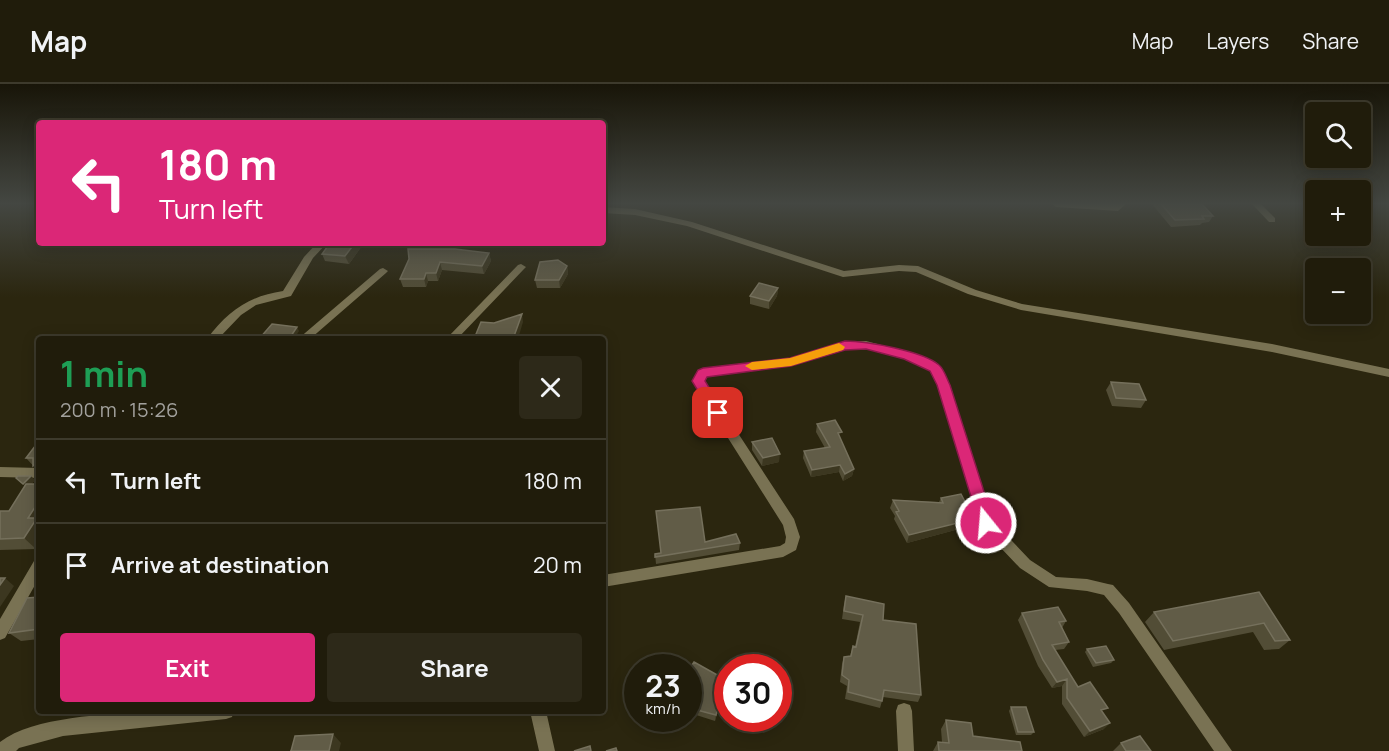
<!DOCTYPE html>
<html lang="en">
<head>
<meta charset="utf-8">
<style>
	body { margin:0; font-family:Manrope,sans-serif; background:#2d2919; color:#f1f3f6; height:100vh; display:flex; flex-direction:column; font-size:22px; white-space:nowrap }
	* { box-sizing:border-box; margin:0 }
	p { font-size:20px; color:#a2a19d }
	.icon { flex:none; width:33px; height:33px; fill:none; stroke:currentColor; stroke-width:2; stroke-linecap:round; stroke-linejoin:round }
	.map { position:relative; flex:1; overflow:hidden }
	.sheet { position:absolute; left:36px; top:252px; width:570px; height:378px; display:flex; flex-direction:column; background:#201c0b; border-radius:6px; box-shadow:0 3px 15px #0003,0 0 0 2px #3d3a2c }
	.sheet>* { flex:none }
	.guide { position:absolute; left:36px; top:36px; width:570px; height:126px; border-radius:6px; box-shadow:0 3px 15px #0003,0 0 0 2px #3d3a2c; background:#db2777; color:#fff; overflow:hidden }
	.tools { position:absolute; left:1305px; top:18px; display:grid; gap:12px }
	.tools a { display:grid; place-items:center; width:66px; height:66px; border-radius:6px; background:#201c0b; box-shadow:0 3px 15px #0003,0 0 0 2px #3d3a2c; font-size:30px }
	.speed { position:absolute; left:624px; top:570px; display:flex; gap:12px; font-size:30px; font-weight:700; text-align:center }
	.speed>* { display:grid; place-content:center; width:78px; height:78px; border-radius:50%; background:#201c0b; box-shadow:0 3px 15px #0003,0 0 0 2px #3d3a2c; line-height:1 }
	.speed small { font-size:15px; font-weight:400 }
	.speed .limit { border:9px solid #d22; background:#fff; color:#111 }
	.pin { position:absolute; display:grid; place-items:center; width:51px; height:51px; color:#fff; margin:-26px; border-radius:12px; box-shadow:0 3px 9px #0006 }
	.me { position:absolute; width:66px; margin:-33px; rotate:343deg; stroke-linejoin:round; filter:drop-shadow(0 0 4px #0008) }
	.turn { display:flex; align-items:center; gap:21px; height:126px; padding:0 24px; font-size:27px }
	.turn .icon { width:78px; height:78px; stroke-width:2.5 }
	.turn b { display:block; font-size:42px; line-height:51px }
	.round { display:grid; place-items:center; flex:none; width:63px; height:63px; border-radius:6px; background:#2d2919 }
	.overview { display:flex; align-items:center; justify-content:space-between; height:102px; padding:0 24px }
	h1 { font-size:36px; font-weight:700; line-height:45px; color:#1e9e55 }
	.button { display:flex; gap:12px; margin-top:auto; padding:12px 24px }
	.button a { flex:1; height:69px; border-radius:6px; background:#db2777; color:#fff; font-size:24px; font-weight:700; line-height:69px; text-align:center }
	.button a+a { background:#2d2919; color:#f1f3f6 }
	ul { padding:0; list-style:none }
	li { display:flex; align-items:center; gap:18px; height:84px; padding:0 24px; border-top:2px solid #3d3a2c }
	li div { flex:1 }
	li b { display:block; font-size:22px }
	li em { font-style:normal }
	header { display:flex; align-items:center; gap:36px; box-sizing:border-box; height:84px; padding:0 30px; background:#201c0b; border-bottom:2px solid #3d3a2c }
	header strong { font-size:28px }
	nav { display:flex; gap:33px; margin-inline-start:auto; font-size:21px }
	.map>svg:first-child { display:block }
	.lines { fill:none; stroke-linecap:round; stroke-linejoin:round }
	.minor { fill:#797253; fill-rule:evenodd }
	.wall { fill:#524d36 }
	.shaded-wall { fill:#3c3720 }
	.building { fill:#615c47; stroke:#75705c; stroke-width:1.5 }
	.route { fill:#db2777; stroke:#8e194d; stroke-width:1.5 }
	.slow { fill:#f59e0b }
</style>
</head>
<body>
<header>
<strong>Map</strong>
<nav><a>Map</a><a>Layers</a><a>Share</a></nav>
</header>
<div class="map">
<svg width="1389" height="667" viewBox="0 0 1389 667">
	<rect width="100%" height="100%" fill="#2b260f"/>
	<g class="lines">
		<path class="minor" d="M1052,120H1126L1118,127L1056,123Z
			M1252,120H1261L1275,134V138H1269Z
			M603,123L635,125L692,138L844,187L899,181L918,182L976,206L1022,220L1272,260L1389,285V293L1272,268L1021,226L968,210L916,188L899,187L843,193L687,142L635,131L603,129Z
			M317,159H327L313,174L291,212L256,221L241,231L218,255H207C228,227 249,212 283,207L304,173Z
			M521,180L526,183L524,185L457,255H446L518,181Z
			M383,184L388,187L386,189L310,255H298L380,185Z
			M866,257L912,269L939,281L950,301L992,436L1030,476L1056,493L1087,495L1108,500L1113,501L1129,519L1232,667H1214L1119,529L1104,511L1087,507L1049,503L1020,484L981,443L938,301L931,287L904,275L866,265L845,266L791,282L707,292L704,297L794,435L800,453L796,466L783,473L603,503V491L780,462L785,459L786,453L783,441L692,297L699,286L791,274L845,258Z
			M0,383L39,384V394L0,393Z
			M39,475V494L5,554L0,556V535L34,477Z
			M904,619L910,621L912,627L914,667H898L896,627L898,621Z
			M148,627H234L232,633L226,635L63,652L19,664L16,667H0V658C34,632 106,631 148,627Z
			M530,627H546L555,667H539Z"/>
	</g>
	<path class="wall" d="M1152,120H1202L1213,132L1209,138L1202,139L1200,141L1171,143Z
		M330,159H364L349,180L325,177L322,170Z
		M489,169L491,177L484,190L442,186L438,197H428L426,203H403L400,195L409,175Z
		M567,182L568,190L560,204H537L535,196Z
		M778,204L777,212L769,225L750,220V212Z
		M1111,298L1146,316L1141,324L1112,322L1106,306Z
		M817,340L840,355L854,385L852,392L843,397L839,388L811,393L803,374L804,367L825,364L816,348Z
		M39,357V388L26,374Z
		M752,358L779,378L762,382L752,366Z
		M16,394L35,396L31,400L36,465L0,466V427H9L25,402Z
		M941,414L970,442L907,459L894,435L895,432L890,424L893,416L939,418Z
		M705,458L740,459L739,466L656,480L655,470Z
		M1259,508L1290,556L1279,565L1264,566L1253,548L1164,566L1145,538L1154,528Z
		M846,512L883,536L921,611L918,618L883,613L882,617L880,624L845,615L847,602L840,598L842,580L844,573L850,572L853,562L855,563L860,538L842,535L844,520Z
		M39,513V555L21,557L9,549Z
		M1022,529L1066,537L1062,544L1069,558L1064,565L1055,566L1078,603L1103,629L1104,645L1084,653L1062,620V602L1052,604L1038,582L1018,536Z
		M1087,565L1114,576L1111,579L1093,583L1085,568Z
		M688,587L721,617L715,637L693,630V625L697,612L688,608Z
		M1011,623L1034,648L1031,651H1016L1009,627Z
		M946,636L973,652L1022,667H933L938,658H942L941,645Z
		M1121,659L1151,667H1113Z"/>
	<path class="shaded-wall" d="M355,159H364L349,180L345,172Z
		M489,169L491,177L484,190L482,182Z
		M440,178L442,186L438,197L436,189Z
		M567,182L568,190L560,204L559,196Z
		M426,189L428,197L426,203L424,195Z
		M778,204L777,212L769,225V217Z
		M522,230L523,238L518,255H513Z
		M297,243L299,247L294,255H289Z
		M780,370L779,378L762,382L763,374Z
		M39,377V388L33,382Z
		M840,381L839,388L811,393L812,386Z
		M854,385L852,392L843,397L845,390Z
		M31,392L35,396L27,404L23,400Z
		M39,417V459L36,465L24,454L28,434Z
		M974,435L970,442L907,459L909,451Z
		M5,494L14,502L0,523V501Z
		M1067,595L1062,602L1052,604L1057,598Z
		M728,600V606L721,617L715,637L716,631L721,611Z
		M1110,639L1104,645L1084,653L1090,647Z
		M333,650L341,659L339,667H329Z"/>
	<path class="building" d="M1161,120H1202L1213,132H1202L1204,135L1175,136Z
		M330,159H355L345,172L322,170Z
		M408,165H455L489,169L482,182L440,178L436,189H426L424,195H400L409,175Z
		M558,176L567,182L559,196H535L540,178Z
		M759,199L778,204L769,217L750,212Z
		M522,230L513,255H474L481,238L494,239Z
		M272,240L297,243L289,255H259Z
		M1111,298L1139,300L1146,316L1116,314Z
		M835,336L842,348L838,349L854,385L845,390L840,381L812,386L804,367L830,363L817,340Z
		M772,354L780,370L763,374L752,358Z
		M39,357V377L33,382V374H26Z
		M18,392H31L23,400L16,394Z
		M26,400H39V417L28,434H37L24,454L0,455V427H9Z
		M961,410L974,435L909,451L896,428L899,427L893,416L943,419L941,414Z
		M700,423L705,458L736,450L740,459L655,473V470L661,469L656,427Z
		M0,494H5L0,501Z
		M1259,508L1290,556L1275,557L1264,539L1173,557L1154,528Z
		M846,512L884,520L883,536L916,540L921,611L884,606L882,617L848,608L849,596L842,591L844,573L851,572L853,562L856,563L863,531L844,527Z
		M39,513V545L9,549L27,514Z
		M1058,523L1066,537L1059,538L1069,558L1052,561L1078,603L1090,598L1108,624L1101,626L1110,639L1090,647L1067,614V595L1057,598L1043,576L1022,529Z
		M1106,562L1114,576L1096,579L1087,565Z
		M694,578L728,597V600L721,611L716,631L693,625L698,608L688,602V587Z
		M1011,623H1026L1034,648H1018Z
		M946,636L971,639L973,652L1020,658L1022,667H939L938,658L949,659Z
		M333,650L329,667H290H291L295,652Z
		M1140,652L1151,667H1126L1121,659Z
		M590,662L591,667H574Z
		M616,664L617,667H606Z"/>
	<linearGradient id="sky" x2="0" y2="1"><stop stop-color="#181508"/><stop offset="0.56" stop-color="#444742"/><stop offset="1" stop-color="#444742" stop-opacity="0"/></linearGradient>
	<rect width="1389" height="213" fill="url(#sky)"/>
	<path class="route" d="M845,257C866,257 923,267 939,281C944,285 947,295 950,301L994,439L992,443L986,445L981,443L979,439L937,301L930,287L904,275L866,265L845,266L791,282L707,293L705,297L725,329L718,334L713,332L692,297L698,286L703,284L790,274Z"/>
	<path class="slow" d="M839,259L845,263L843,266L791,282L752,286L745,282L752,278L790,274Z"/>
</svg>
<div class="tools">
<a><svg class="icon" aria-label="search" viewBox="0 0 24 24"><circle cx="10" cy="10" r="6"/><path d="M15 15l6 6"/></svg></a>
<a>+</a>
<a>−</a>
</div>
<div class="speed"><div>23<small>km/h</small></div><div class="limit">30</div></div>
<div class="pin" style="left:718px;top:329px;background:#d93025"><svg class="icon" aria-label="arrive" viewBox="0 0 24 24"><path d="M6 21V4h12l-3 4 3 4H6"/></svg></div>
<svg class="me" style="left:986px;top:439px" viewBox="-20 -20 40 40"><circle r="17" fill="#db2777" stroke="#fff" stroke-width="3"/><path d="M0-11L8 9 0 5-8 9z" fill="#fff"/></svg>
<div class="guide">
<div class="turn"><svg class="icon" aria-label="left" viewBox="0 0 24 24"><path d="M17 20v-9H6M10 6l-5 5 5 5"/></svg><div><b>180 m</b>Turn left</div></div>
</div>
<section class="sheet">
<div class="overview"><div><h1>1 min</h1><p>200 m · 15:26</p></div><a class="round"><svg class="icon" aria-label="close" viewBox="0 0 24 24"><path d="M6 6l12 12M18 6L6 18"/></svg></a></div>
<ul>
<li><svg class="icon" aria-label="left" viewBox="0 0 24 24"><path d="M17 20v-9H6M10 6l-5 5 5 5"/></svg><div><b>Turn left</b></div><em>180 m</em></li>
<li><svg class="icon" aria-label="arrive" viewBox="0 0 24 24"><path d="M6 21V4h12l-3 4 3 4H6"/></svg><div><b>Arrive at destination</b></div><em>20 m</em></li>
</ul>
<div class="button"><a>Exit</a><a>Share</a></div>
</section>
</div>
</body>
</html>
